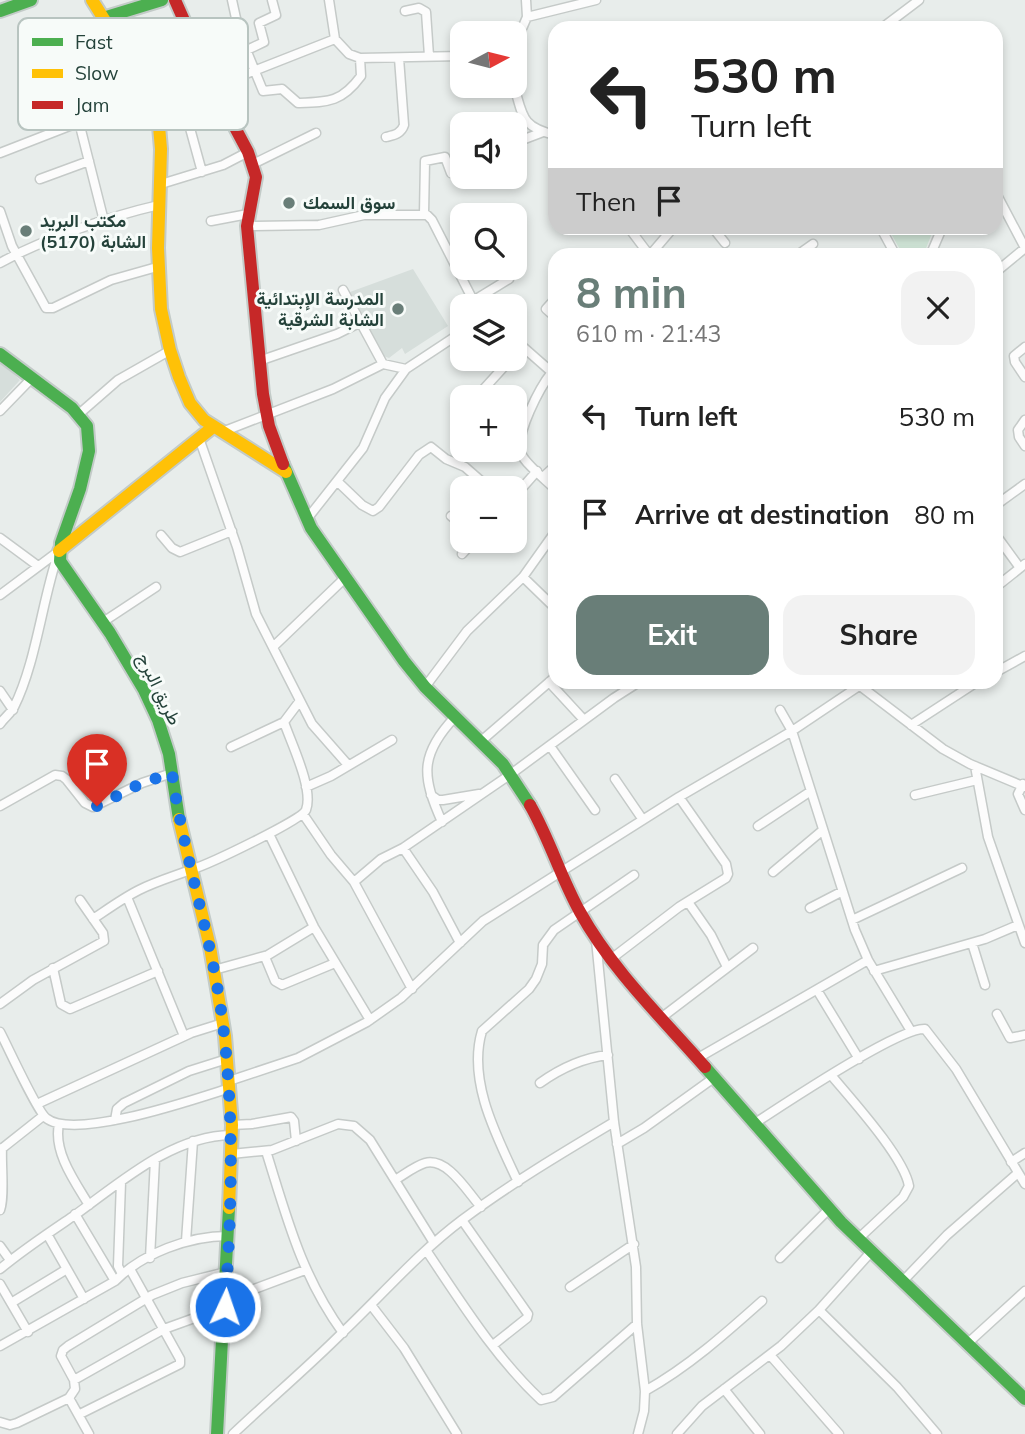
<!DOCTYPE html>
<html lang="en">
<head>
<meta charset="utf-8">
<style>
	body { margin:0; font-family:Mulish,Vazirmatn,sans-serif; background:#f2f2f2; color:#222; height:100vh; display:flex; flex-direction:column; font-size:26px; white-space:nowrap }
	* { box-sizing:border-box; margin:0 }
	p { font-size:23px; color:#767676 }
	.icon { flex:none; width:38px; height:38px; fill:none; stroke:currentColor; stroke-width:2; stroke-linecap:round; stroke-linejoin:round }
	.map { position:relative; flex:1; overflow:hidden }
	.details { position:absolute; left:548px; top:248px; width:455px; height:441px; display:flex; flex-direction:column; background:#fff; border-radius:21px; box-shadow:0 4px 10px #0003 }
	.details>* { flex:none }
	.banner { position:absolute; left:548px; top:21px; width:455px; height:214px; border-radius:21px; box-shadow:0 4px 10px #0003; background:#fff; color:#222; overflow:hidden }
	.needle { width:46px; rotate:83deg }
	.tools { position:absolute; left:450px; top:21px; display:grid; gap:14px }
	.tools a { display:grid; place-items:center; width:77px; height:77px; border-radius:14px; background:#fff; box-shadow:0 4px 10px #0003; font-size:35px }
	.pin { position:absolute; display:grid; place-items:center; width:60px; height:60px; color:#fff; margin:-72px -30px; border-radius:50% 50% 50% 0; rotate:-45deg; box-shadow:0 0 7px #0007 }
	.pin .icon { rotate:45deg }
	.me { position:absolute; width:77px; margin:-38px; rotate:3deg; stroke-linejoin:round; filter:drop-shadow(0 0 5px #0008) }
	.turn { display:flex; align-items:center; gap:24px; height:147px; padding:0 28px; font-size:32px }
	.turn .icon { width:91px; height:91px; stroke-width:2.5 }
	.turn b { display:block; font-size:49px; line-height:60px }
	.then { display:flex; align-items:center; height:66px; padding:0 28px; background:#0003; gap:14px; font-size:26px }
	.round { display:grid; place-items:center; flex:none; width:74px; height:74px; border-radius:21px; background:#f2f2f2 }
	.headline { display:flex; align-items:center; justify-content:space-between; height:119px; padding:0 28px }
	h1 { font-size:42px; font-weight:700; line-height:52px; color:#697e78 }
	.button { display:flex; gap:14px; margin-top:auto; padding:14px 28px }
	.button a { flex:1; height:80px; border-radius:21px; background:#697e78; color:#fff; font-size:28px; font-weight:700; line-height:80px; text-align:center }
	.button a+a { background:#f2f2f2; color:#222 }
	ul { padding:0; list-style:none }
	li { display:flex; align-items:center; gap:21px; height:98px; padding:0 28px }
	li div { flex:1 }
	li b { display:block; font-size:26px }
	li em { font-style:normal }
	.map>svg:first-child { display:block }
	.built { fill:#d6dedb }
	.green { fill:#d1e6d8 }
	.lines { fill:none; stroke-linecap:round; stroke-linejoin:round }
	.street-casing { stroke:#c5cac8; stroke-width:11 }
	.fast-casing { stroke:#c3cbc8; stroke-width:16 }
	.slow-casing { stroke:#c3cbc8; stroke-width:16 }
	.jam-casing { stroke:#c3cbc8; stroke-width:16 }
	.street { stroke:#fcfcfc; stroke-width:8 }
	.fast { stroke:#4caf50; stroke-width:12 }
	.slow { stroke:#ffc107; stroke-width:12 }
	.jam { stroke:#c62828; stroke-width:12 }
	.route { stroke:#1a73e8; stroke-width:12; stroke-dasharray:0 21.6 }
	.poi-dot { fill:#697e78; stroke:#f7fbf9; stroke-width:2.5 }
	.labels { text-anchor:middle; stroke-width:6; stroke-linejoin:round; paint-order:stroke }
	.poi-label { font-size:18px; font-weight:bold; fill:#24423a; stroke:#f7fbf9; text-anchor:start }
	.street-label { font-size:18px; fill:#24423a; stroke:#f7fbf9 }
	.key { fill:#f7fbf9; stroke:#b8c4c0; stroke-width:2 }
	.key-label { font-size:19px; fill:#24423a }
</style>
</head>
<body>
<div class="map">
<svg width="1025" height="1434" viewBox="0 0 1025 1434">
	<rect width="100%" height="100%" fill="#e8edeb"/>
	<path class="built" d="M240,27L256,67L215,83L197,43Z
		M413,269L448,326L405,354L402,348L389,358L378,354L350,292Z
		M0,361L20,380L0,402Z"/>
	<path class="green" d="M888,228H934L923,256L903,255Z"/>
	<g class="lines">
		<g class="street-casing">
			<path id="street" d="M232,0L239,32L263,91L282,89L298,103C329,102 342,102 361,76L360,58
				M329,0L335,39
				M405,11L419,8L426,12L429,56
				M527,17L596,0
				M882,28L919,0
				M514,47L527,17L526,0
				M195,48L239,32
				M247,50L264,42L259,23L276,15L272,0
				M514,86C523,116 521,127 555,135
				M182,99L202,172
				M157,109L335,39L349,54L360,58L462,56
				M386,137C394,135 401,134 404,125L399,58
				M514,143L543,132
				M0,153L72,125L80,126L104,221
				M253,164L316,133
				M40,179L89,161
				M161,184L223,165L248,152
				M996,193L1025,248
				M0,211L12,246L46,308H53L111,280L157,267
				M424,214L425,161L445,157L451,173
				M211,221L248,214
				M247,226L319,225L364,215H427L432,220L476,306
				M629,228L650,256
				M713,228L725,243
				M883,228V232L896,256
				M650,255L673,228
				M796,256L813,244
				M930,256L942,228
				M0,263C43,239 111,216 159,205
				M996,272L1025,248
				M343,290L383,364
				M555,299L546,309L555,317
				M473,301L509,279L505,268
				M514,339L555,375
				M1025,347L1014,356L1015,362L1025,377
				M259,361L337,334L359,323
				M552,372C540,387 515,434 521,453C524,463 546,480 555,489
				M481,392L511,359
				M0,411L31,379
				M79,414L118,380L169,351
				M1025,420L1018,430L1019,437L1025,446
				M222,432L333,389L383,364L406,369
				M199,438L237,547L256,614L312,724L348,765
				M543,477L555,466
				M338,482L362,505L373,511L379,507L419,455L431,447L446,459L465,467L489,488
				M514,497L537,471
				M996,505L1025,484
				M451,516L462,525
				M307,519L363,448L385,398L406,369L462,332
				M161,535L172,548L180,552L232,531
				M996,535L1020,568
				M0,538L38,566
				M462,554L474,541
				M523,577L555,608
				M996,587L1025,564
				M0,595L59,551
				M103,622L156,587
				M274,646L347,576
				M996,672L1025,656
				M549,682L584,720
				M855,682L943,749L970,764L1025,787
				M425,687L467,631L523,577L555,532
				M0,691L13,710
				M780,710L792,731L855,930L868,960L911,1031
				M0,724C4,718 11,713 14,707C36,663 42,601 58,554
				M911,725L977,682
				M480,742L555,677
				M550,746L595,810
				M231,747L284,722L299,702
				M975,766L988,837L1025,943
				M615,779L643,820
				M1023,784L1018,794L1025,810
				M306,787L331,776L392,740
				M431,795L438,800H443L479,794
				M915,795L977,780
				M0,806L55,775L62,776L66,779L85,803L93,807L142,783L172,773
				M303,814L331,855L354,882L381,859L403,848L511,774L614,698L639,682
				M442,822C422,777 419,755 455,717
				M758,826L811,791
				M269,834L314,927L370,1020
				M403,848L433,892L460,943
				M773,872L823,830
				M354,882L412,989
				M127,897L184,1036
				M688,902L711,935L727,967
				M810,908L841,892
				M93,919C108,909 123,898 139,890C157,881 175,876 193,869C209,864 302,820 306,810C314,789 291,743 284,722
				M852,920L962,868
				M596,940L614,1122L636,1267L637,1324L645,1391L644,1411L638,1434
				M972,943L985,985
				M265,957L275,981L282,985L335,963
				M611,959L679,907L726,878L728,874L726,864L679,797
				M53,968L61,1004L70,1009L158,971
				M214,970L268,955L314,927
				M874,971L985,939L1018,925
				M817,990L859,1059
				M0,1004L33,980L104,941L103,933L80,900
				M997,1014L1010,1038L1025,1035
				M661,1018L753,948
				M0,1032C8,1047 37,1111 46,1118C74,1141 195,1099 230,1088
				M698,1058L868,960
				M831,1075C851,1099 904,1157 909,1186L903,1197L858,1239
				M229,1081L298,1058L367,1022L401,998L483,921L679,797L792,731L865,682
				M540,1083C561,1068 582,1058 608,1055
				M37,1104L191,1033L223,1023
				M115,1120L117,1109L124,1103L189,1071L227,1059
				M755,1123C783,1105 899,1027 925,1029L956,1069L1025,1184
				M59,1124C53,1152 75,1182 89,1205
				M232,1125L252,1124L291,1117L294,1121L296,1141
				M617,1144L644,1128L715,1077
				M0,1150L43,1116
				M266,1151C287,1218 301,1275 343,1333
				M231,1154L272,1150L338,1124L354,1126L370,1140L434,1243
				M1011,1162L1025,1153
				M395,1180C405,1174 415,1166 425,1163C448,1157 468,1193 481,1207
				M121,1182L118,1266L122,1274
				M518,1182C497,1137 467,1081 482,1031L529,989L536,979L542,964L543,945L554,930L634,875
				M0,1210C5,1197 1,1165 2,1148
				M75,1214L115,1281
				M462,1220L528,1314L527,1318L493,1345
				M47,1234L84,1299
				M186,1241L193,1141
				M0,1246L10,1260
				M426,1250C461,1302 495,1357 541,1400L553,1397L637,1324
				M150,1258L155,1160
				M780,1258L829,1209
				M0,1269C24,1249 50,1232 75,1215C121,1182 172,1136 231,1135
				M903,1281L947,1235L1018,1173
				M0,1284L28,1332
				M570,1287L634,1244
				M225,1300L305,1270
				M11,1303L67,1269
				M371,1305L404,1348L457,1434
				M225,1307L164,1329L74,1380L61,1356L63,1350L68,1346L152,1295L182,1283L226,1272
				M819,1310L897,1387L937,1434
				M968,1343L1025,1291
				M0,1346L115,1281C143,1253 189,1236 228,1236
				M770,1355L839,1434
				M724,1389L760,1434
				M645,1391C688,1367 725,1334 762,1301
				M69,1398L89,1434
				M80,1414L180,1364V1359L130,1269
				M0,1422L10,1425L17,1423L69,1398L75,1389L74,1380
				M233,1434C269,1400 307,1368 342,1333C382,1295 418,1253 462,1220C510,1184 562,1153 614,1122
				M677,1434L702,1406L781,1346L819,1310L871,1252"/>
		</g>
		<g class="fast-casing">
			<path id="fast" d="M0,11L31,0
				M103,18L162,0
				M0,354L72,408L87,426L89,451L80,489L61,543L60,561L110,633L144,690L158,720L169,754L179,819
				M283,464L311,528L404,661L425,687L503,764L530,805
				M705,1067L841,1222L1025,1399
				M217,1434L229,1208"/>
		</g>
		<g class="slow-casing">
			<path id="slow" d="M92,0L148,89L158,115L161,149L158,248L161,309L170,350L179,377L190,403L204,420L286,472
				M59,551L213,427
				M179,819L210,947L225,1036L232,1125L229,1208"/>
		</g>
		<g class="jam-casing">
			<path id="jam" d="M175,0L213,86L248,152L256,177L247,226L263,394L269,426L283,464
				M530,805C550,840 561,878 580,912C612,970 662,1018 705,1067"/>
		</g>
		<use href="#street" class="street"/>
		<use href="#fast" class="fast"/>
		<use href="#slow" class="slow"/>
		<use href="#jam" class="jam"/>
	</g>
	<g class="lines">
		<path class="route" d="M97,806L142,783L172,773C183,851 208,926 220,1003C235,1104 232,1206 225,1307"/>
	</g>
	<g class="poi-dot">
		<circle cx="289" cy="203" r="7"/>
		<circle cx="26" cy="231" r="7"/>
		<circle cx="398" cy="309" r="7"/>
	</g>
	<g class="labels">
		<g class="poi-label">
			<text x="303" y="209">سوق السمك</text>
			<text x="40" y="227">مكتب البريد<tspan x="40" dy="21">الشابة (5170)</tspan></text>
			<text x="384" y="305" text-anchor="end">المدرسة الإبتدائية<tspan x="384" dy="21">الشابة الشرقية</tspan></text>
		</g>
		<g class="street-label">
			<text transform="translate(159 689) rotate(64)" y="6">طريق البرج</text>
		</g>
	</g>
	<rect x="18" y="18" width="230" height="112" rx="10" class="key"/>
	<rect x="32" y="38" width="31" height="8" fill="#4caf50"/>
	<rect x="32" y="69" width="31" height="9" fill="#ffc107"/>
	<rect x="32" y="101" width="31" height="8" fill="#c62828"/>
	<g class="key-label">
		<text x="75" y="49">Fast</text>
		<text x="75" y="80">Slow</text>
		<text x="75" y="112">Jam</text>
	</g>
</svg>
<div class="tools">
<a><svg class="needle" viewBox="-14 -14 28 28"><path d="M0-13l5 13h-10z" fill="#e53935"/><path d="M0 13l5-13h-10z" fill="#767676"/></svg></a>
<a><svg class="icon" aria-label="sound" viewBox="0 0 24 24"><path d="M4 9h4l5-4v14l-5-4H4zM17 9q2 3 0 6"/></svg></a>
<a><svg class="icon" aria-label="search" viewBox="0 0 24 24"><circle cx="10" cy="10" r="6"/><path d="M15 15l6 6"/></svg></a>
<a><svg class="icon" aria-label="layers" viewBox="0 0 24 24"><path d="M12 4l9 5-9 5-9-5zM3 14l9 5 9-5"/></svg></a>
<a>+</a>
<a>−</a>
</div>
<div class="pin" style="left:97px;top:806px;background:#d93025"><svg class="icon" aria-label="arrive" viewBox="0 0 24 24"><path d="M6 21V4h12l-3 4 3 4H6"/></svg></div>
<svg class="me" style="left:225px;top:1307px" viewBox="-20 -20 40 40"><circle r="17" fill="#1a73e8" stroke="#fff" stroke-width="3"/><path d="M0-11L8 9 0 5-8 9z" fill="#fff"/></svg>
<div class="banner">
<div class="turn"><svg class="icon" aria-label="left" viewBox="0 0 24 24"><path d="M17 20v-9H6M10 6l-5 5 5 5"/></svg><div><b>530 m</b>Turn left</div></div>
<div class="then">Then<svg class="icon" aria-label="arrive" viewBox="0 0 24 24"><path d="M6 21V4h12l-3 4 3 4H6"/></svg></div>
</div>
<section class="details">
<div class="headline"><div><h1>8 min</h1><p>610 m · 21:43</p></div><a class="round"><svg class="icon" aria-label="close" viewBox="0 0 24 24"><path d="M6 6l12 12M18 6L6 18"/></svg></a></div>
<ul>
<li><svg class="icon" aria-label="left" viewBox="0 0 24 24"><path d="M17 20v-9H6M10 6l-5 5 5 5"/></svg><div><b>Turn left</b></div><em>530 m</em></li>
<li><svg class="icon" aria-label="arrive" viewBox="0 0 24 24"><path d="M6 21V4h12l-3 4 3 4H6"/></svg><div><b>Arrive at destination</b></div><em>80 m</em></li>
</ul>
<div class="button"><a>Exit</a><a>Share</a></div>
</section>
</div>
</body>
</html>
